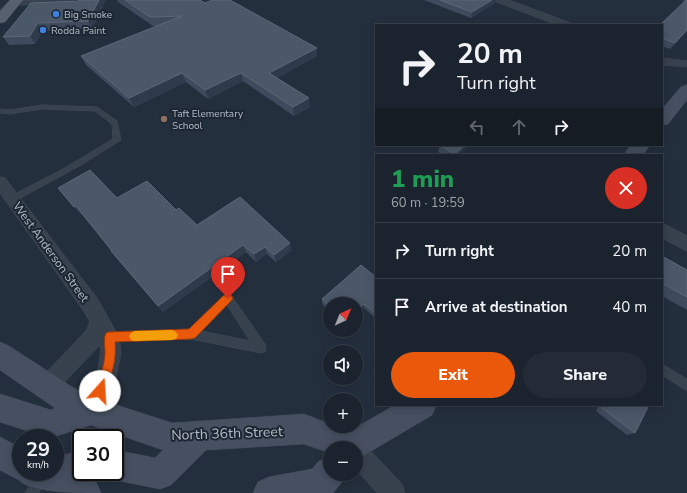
<!DOCTYPE html>
<html lang="en">
<head>
<meta charset="utf-8">
<style>
	body { margin:0; font-family:"Nunito Sans",sans-serif; background:#242b36; color:#f1f3f6; height:100vh; display:flex; flex-direction:column; font-size:15px; white-space:nowrap }
	* { box-sizing:border-box; margin:0 }
	p { font-size:13px; color:#a0a4aa }
	.icon { flex:none; width:22px; height:22px; fill:none; stroke:currentColor; stroke-width:2; stroke-linecap:round; stroke-linejoin:round }
	.map { position:relative; flex:1; overflow:hidden }
	.side { position:absolute; left:375px; top:154px; width:288px; height:252px; display:flex; flex-direction:column; background:#1b232e; border-radius:0px; box-shadow:0 2px 10px #0003,0 0 0 1px #39404a }
	.side>* { flex:none }
	.hud { position:absolute; left:375px; top:24px; width:288px; height:122px; border-radius:0px; box-shadow:0 2px 10px #0003,0 0 0 1px #39404a; background:#1b232e; color:#f1f3f6; overflow:hidden }
	.needle { width:26px; rotate:44deg }
	.controls { position:absolute; left:323px; top:297px; display:grid; gap:8px }
	.controls a { display:grid; place-items:center; width:40px; height:40px; border-radius:50%; background:#1b232e; box-shadow:0 2px 10px #0003,0 0 0 1px #39404a; font-size:20px }
	.speed { position:absolute; left:12px; top:429px; display:flex; gap:8px; font-size:20px; font-weight:700; text-align:center }
	.speed>* { display:grid; place-content:center; width:52px; height:52px; border-radius:50%; background:#1b232e; box-shadow:0 2px 10px #0003,0 0 0 1px #39404a; line-height:1 }
	.speed small { font-size:10px; font-weight:400 }
	.speed .limit { border:2px solid #111; border-radius:6px; background:#fff; color:#111 }
	.pin { position:absolute; display:grid; place-items:center; width:34px; height:34px; color:#fff; margin:-41px -17px; border-radius:50% 50% 50% 0; rotate:-45deg; box-shadow:0 0 4px #0007 }
	.pin .icon { rotate:45deg }
	.me { position:absolute; width:44px; margin:-22px; rotate:19deg; stroke-linejoin:round; filter:drop-shadow(0 0 3px #0008) }
	.turn { display:flex; align-items:center; gap:14px; height:84px; padding:0 16px; font-size:18px }
	.turn .icon { width:52px; height:52px; stroke-width:2.5 }
	.turn b { display:block; font-size:28px; line-height:34px }
	.lanes { display:flex; align-items:center; height:38px; padding:0 16px; background:#0003; justify-content:center; gap:20px; direction:ltr }
	.lanes .off { opacity:.35 }
	.round { display:grid; place-items:center; flex:none; width:42px; height:42px; border-radius:21px; background:#242b36 }
	.overview { display:flex; align-items:center; justify-content:space-between; height:68px; padding:0 16px }
	h1 { font-size:24px; font-weight:800; line-height:30px; color:#1e9e55 }
	.primary-button { display:flex; gap:8px; margin-top:auto; padding:8px 16px }
	.primary-button a { flex:1; height:46px; border-radius:24px; background:#ea580c; color:#fff; font-size:16px; font-weight:800; line-height:46px; text-align:center }
	.primary-button a+a { background:#242b36; color:#f1f3f6 }
	ul { padding:0; list-style:none }
	li { display:flex; align-items:center; gap:12px; height:56px; padding:0 16px; border-top:1px solid #39404a }
	li div { flex:1 }
	li b { display:block; font-size:15px }
	li em { font-style:normal }
	.map>svg:first-child { display:block }
	.lines { fill:none; stroke-linecap:round; stroke-linejoin:round }
	.lane-casing { stroke:#414a57; stroke-width:1 }
	.street-casing { stroke:#414a57; stroke-width:1 }
	.secondary-casing { stroke:#414a57; stroke-width:1 }
	.primary-casing { stroke:#414a57; stroke-width:1 }
	.lane { fill:#38414e; fill-rule:evenodd }
	.street { fill:#38414e; fill-rule:evenodd }
	.secondary { fill:#465061; fill-rule:evenodd }
	.primary { fill:#56606e; fill-rule:evenodd }
	.wall { fill:#3f4b5c }
	.shaded-wall { fill:#2f3b4b }
	.building { fill:#4b5868; stroke:#5c6777 }
	.route { fill:#ea580c; stroke:#983908 }
	.slow { fill:#f59e0b }
	.shop-dot { fill:#3f7fe0; stroke:#1d2633; stroke-width:1.5 }
	.education-dot { fill:#8d6e63; stroke:#1d2633; stroke-width:1.5 }
	.labels { text-anchor:middle; stroke-width:4; stroke-linejoin:round; paint-order:stroke }
	.far-poi-label { font-size:10px; fill:#b4bcc9; stroke:#1d2633; text-anchor:start }
	.street-label { font-size:12px; fill:#b4bcc9; stroke:#1d2633 }
	.near-street-label { font-size:14px; fill:#b4bcc9; stroke:#1d2633 }
</style>
</head>
<body>
<div class="map">
<svg width="687" height="493" viewBox="0 0 687 493">
	<rect width="100%" height="100%" fill="#242f3e"/>
	<g class="lines">
		<g class="lane-casing">
			<path id="lane" d="M73,0L69,4L14,5L11,3L14,1Z
				M42,105L97,107L117,121L121,140L81,165L15,201H9L8,199L9,197L63,169L113,139L112,124L95,111L42,109L10,114L0,113V109L10,110Z
				M228,294L231,295L265,344L266,348L265,352L261,353L191,339L107,342L103,341L102,337L103,333L107,332L189,329L225,295ZM227,305L250,341L201,331Z
				M662,364L687,379V391L662,375Z
				M42,472L45,474L47,478L39,493H25L37,474Z"/>
		</g>
		<g class="street-casing">
			<path id="street" d="M495,0H509L571,23L572,25H557L497,2Z
				M662,58L687,61V67L662,65Z
				M0,177L5,178L97,298L119,337L121,353L115,381L99,419L91,422L83,419L80,411C89,390 103,367 100,345L54,393L47,397L40,393L36,386L40,379L86,331L90,322L83,310L0,193Z
				M662,223L687,236V251L662,238Z
				M356,440L364,444L402,484L405,493H377L356,469V448H346L348,444Z"/>
		</g>
		<g class="secondary-casing">
			<path id="secondary" d="M687,85V100L668,124L662,125V109L681,87Z
				M631,145H650L643,155H624Z
				M0,342L9,346L72,387L95,398L172,423L304,414L330,424V426H336L350,431L395,405H436L432,415L356,460V448H330V453L304,444L206,450L171,485L160,489L115,480L104,476L103,472H115V450L155,458L163,450L91,425L50,438L0,422V394L51,410L55,408L0,370Z
				M0,437L21,448V472H55V458L81,450V472H93L92,476L87,478L96,482L101,493C82,493 30,493 19,480L0,470Z
				M330,457V474H345L341,483L333,493H253L258,482L269,477L312,469L319,461Z"/>
		</g>
		<g class="primary-casing">
			<path id="primary" d="M10,0H23L5,22L0,23V11Z"/>
		</g>
		<use href="#lane" class="lane"/>
		<use href="#street" class="street"/>
		<use href="#secondary" class="secondary"/>
		<use href="#primary" class="primary"/>
	</g>
	<path class="wall" d="M79,0H106L102,6L103,7L92,29L43,31L35,44L9,45L3,37L78,1Z
		M117,0H200L205,3L317,48V56L277,78L310,107L294,116L243,81L208,99L186,82L134,107L86,65L81,56L157,26H153L118,2Z
		M424,0H496L495,3L471,18Z
		M681,0H687V31L670,49L662,46V25L685,1Z
		M440,145L458,155H444L438,152Z
		M58,188L176,210L197,225L292,250L276,262L267,254L256,262L246,252L163,312L111,251H112L82,214L81,215Z
		M662,256L687,270V310L662,296Z
		M376,277V317L375,318L364,308L330,304V312L322,304V299Z
		M599,405H649L635,433L627,435L596,411Z"/>
	<path class="shaded-wall" d="M98,0H106L102,6L103,7L92,29L88,21Z
		M492,0H496L495,3L471,18L472,12Z
		M38,23L43,31L35,44L30,36Z
		M687,30V31L670,49L675,43Z
		M317,48V56L270,82L269,73Z
		M182,73L186,82L134,107L129,98Z
		M241,73L243,81L208,99L205,90Z
		M309,98L310,107L294,116L293,107Z
		M465,145H470L458,155H454L455,154Z
		M76,206L82,214L81,215L74,207Z
		M290,243L292,250L276,262L274,255Z
		M243,245L246,252L163,312L158,306Z
		M265,247L267,254L256,262L254,254Z
		M364,304V308L356,316V311Z"/>
	<path class="building" d="M79,0H99L88,21L38,23L30,36L3,37L31,3L78,1Z
		M125,0H200L205,3L212,0H230L317,48L269,73L309,98L293,107L241,73L205,90L182,73L129,98L81,56L182,16L150,17Z
		M440,0H492L472,12Z
		M686,0H687V30L675,43L662,38V25H660Z
		M440,145H465L455,154Z
		M90,170L117,198L147,181L176,210L179,208L197,225L240,197L290,243L274,255L265,247L254,254L243,245L158,306L111,251H112L76,206L74,207L58,188Z
		M662,256L687,270V297L662,283Z
		M361,265L376,277V313H375L364,304L356,311V304H330V307L322,299Z
		M604,405H649L635,433L602,408Z"/>
	<path class="route" d="M228,294L231,295L233,298L231,301L195,338L191,339L115,342C117,360 111,378 104,395L100,397L96,395L94,391C99,379 105,365 105,352C105,345 103,339 106,333L109,332L189,329L224,295Z"/>
	<path class="slow" d="M172,330L176,332L178,335L176,339L172,340L134,341L131,340L129,336L131,333L134,331Z"/>
	<g class="shop-dot">
		<circle cx="56" cy="14" r="4"/>
		<circle cx="43" cy="30" r="4"/>
	</g>
	<circle class="education-dot" cx="164" cy="119" r="4"/>
	<g class="labels">
		<g class="far-poi-label">
			<text x="64" y="18">Big Smoke</text>
			<text x="51" y="34">Rodda Paint</text>
			<text x="172" y="117">Taft Elementary<tspan x="172" dy="12">School</tspan></text>
		</g>
		<g class="street-label">
			<text transform="translate(51 252) rotate(54)" y="4">West Anderson Street</text>
		</g>
		<g class="near-street-label">
			<text transform="translate(227 433) rotate(-2)" y="5">North 36th Street</text>
		</g>
	</g>
</svg>
<div class="controls">
<a><svg class="needle" viewBox="-14 -14 28 28"><path d="M0-13l5 13h-10z" fill="#e53935"/><path d="M0 13l5-13h-10z" fill="#a0a4aa"/></svg></a>
<a><svg class="icon" aria-label="sound" viewBox="0 0 24 24"><path d="M4 9h4l5-4v14l-5-4H4zM17 9q2 3 0 6"/></svg></a>
<a>+</a>
<a>−</a>
</div>
<div class="speed"><div>29<small>km/h</small></div><div class="limit">30</div></div>
<div class="pin" style="left:228px;top:298px;background:#d93025"><svg class="icon" aria-label="arrive" viewBox="0 0 24 24"><path d="M6 21V4h12l-3 4 3 4H6"/></svg></div>
<svg class="me" style="left:100px;top:391px" viewBox="-20 -20 40 40"><circle r="19" fill="#fff"/><path d="M0-13L10 11 0 6-10 11z" fill="#ea580c"/></svg>
<div class="hud">
<div class="turn"><svg class="icon" aria-label="right" viewBox="0 0 24 24"><path d="M7 20v-9h11M14 6l5 5-5 5"/></svg><div><b>20 m</b>Turn right</div></div>
<div class="lanes"><svg class="icon off" aria-label="left" viewBox="0 0 24 24"><path d="M17 20v-9H6M10 6l-5 5 5 5"/></svg><svg class="icon off" aria-label="ahead" viewBox="0 0 24 24"><path d="M12 20V5M6 11l6-6 6 6"/></svg><svg class="icon" aria-label="right" viewBox="0 0 24 24"><path d="M7 20v-9h11M14 6l5 5-5 5"/></svg></div>
</div>
<section class="side">
<div class="overview"><div><h1>1 min</h1><p>60 m · 19:59</p></div><a class="round" style="background:#d93025;color:#fff"><svg class="icon" aria-label="close" viewBox="0 0 24 24"><path d="M6 6l12 12M18 6L6 18"/></svg></a></div>
<ul>
<li><svg class="icon" aria-label="right" viewBox="0 0 24 24"><path d="M7 20v-9h11M14 6l5 5-5 5"/></svg><div><b>Turn right</b></div><em>20 m</em></li>
<li><svg class="icon" aria-label="arrive" viewBox="0 0 24 24"><path d="M6 21V4h12l-3 4 3 4H6"/></svg><div><b>Arrive at destination</b></div><em>40 m</em></li>
</ul>
<div class="primary-button"><a>Exit</a><a>Share</a></div>
</section>
</div>
</body>
</html>
